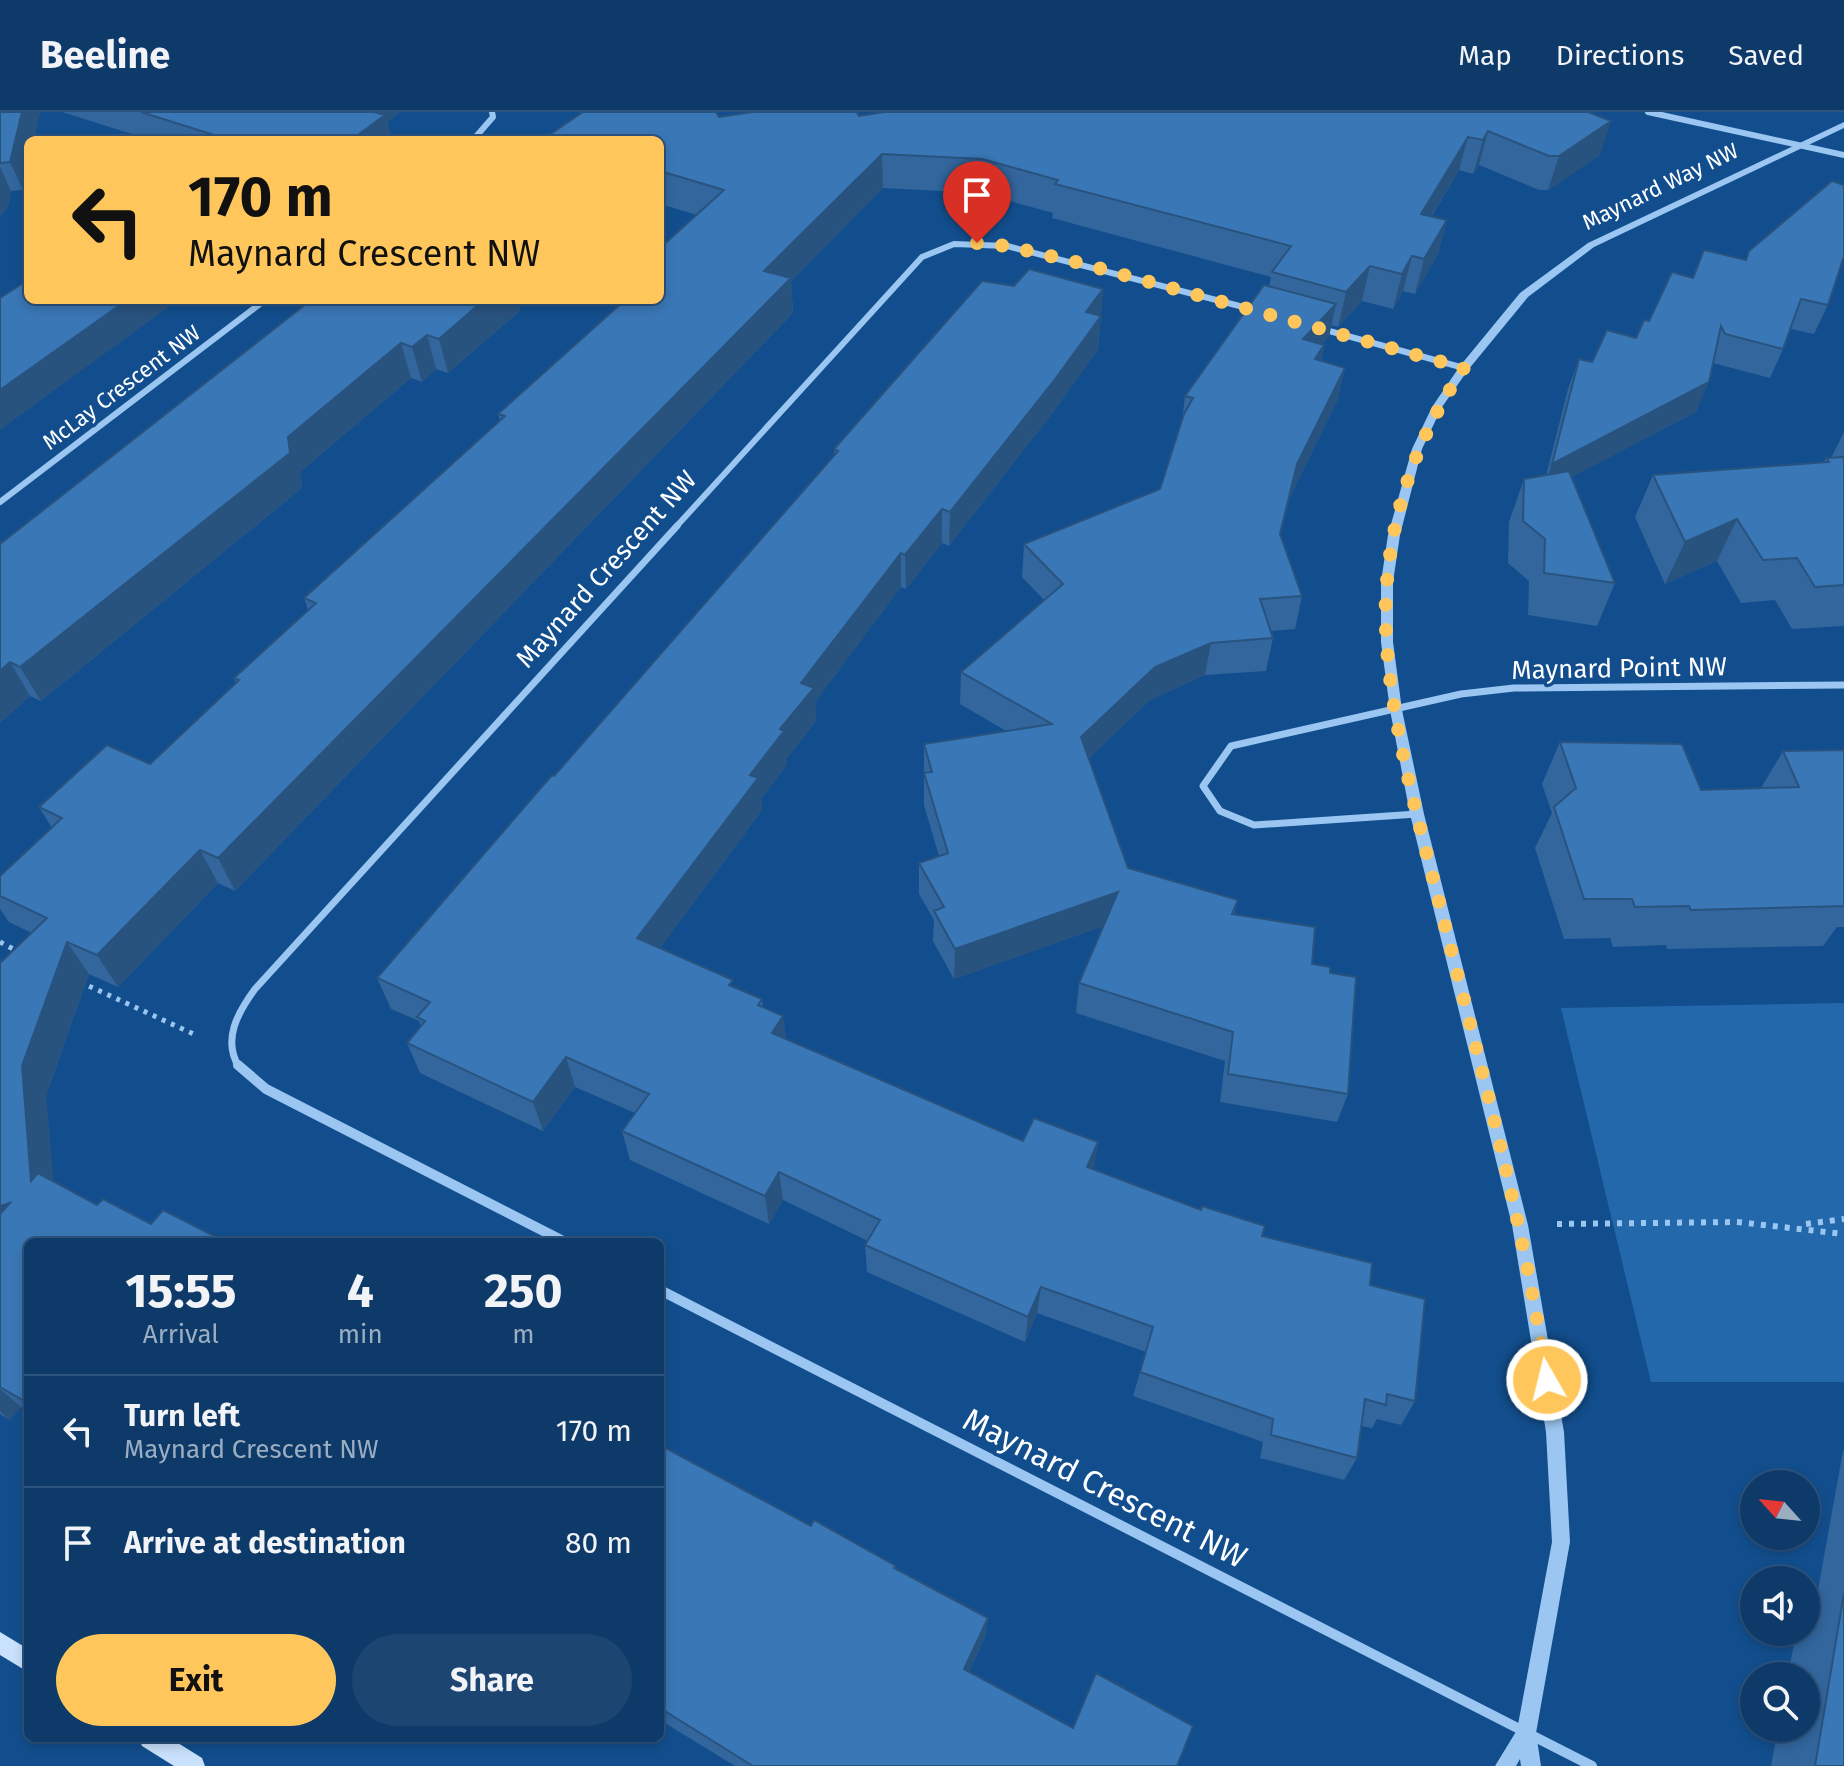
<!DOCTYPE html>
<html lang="en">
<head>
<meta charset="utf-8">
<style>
	body { margin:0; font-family:"Fira Sans",sans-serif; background:#1c4572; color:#f1f3f6; height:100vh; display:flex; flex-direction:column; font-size:30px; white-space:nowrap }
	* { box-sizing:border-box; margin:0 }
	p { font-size:26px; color:#9badc1 }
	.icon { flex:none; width:44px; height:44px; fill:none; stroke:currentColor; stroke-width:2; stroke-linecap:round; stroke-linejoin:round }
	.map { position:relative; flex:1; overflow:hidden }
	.sheet { position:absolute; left:24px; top:1126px; width:640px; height:504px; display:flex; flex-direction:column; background:#0e3a6a; border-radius:12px; box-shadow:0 4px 12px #0003,0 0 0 2px #2e547e }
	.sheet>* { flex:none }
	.banner { position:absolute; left:24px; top:24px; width:640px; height:168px; border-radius:12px; box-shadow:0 4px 12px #0003,0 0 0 2px #2e547e; background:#ffc75b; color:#111; overflow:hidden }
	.needle { width:52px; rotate:297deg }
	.tools { position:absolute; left:1740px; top:1358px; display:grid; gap:16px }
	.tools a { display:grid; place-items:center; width:80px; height:80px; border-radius:50%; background:#0e3a6a; box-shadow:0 4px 12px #0003,0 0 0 2px #2e547e; font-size:40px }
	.pin { position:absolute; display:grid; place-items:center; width:68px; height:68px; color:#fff; margin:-82px -34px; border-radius:50% 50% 50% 0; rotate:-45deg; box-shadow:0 0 8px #0007 }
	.pin .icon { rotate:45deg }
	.me { position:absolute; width:88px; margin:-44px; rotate:352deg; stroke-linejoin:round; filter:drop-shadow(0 0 6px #0008) }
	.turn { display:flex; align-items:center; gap:28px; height:168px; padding:0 32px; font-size:36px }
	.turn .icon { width:104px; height:104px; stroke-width:2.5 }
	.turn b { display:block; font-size:56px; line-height:68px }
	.eta { display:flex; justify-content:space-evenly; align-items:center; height:136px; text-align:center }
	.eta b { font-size:48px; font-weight:700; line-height:56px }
	.action { display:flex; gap:16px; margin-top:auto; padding:16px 32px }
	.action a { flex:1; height:92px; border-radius:48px; background:#ffc75b; color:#111; font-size:32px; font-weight:700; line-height:92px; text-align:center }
	.action a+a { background:#1c4572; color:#f1f3f6 }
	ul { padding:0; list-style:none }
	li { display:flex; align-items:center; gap:24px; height:112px; padding:0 32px; border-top:2px solid #2e547e }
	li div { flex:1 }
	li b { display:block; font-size:30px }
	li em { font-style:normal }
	header { display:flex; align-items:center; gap:48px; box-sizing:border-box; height:112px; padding:0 40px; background:#0e3a6a; border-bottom:2px solid #2e547e }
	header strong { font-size:38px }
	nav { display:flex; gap:44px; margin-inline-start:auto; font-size:28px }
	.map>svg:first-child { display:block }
	.green { fill:#2468ac }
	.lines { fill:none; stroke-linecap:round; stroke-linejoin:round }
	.path-far1 { stroke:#9ac6f1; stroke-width:5; stroke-dasharray:4 6; stroke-linecap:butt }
	.path { stroke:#9ac6f1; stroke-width:6; stroke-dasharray:5 7; stroke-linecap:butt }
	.minor-far2 { stroke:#9ac6f1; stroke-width:6 }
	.minor-far1 { stroke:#9ac6f1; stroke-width:7 }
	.minor { stroke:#9ac6f1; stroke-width:10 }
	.tertiary { fill:#9ac6f1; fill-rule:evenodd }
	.secondary { fill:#c9e1fc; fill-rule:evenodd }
	.wall { fill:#32669d }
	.shaded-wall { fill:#29537f }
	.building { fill:#3a77b6; stroke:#29537f; stroke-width:2 }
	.route { stroke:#ffc75b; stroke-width:14; stroke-dasharray:0 25.2 }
	.labels { text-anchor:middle; stroke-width:7; stroke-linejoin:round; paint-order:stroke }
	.far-street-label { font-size:22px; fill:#fff; stroke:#124e8d }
	.street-label { font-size:26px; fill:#fff; stroke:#124e8d }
	.near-street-label { font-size:32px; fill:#fff; stroke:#124e8d }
</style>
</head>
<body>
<header>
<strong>Beeline</strong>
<nav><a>Map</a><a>Directions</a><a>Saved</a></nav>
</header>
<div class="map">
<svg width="1844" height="1654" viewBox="0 0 1844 1654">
	<rect width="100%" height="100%" fill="#124e8d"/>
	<path class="green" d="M1844,891V1270H1651L1561,896Z"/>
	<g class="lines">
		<path class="path-far1" d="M0,830L17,839
			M80,870L198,924"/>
		<path class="path" d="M1557,1112L1737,1110L1844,1122
			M1806,1112L1844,1107"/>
		<path class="minor-far2" d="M1648,0L1844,43
			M473,28L493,5L492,0
			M1322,217L1464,256
			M0,390L265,188
			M675,416L922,145L954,132L1007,134L1255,198"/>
		<path class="minor-far1" d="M1417,702L1254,713L1220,699L1203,674L1231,634L1461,582L1514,576L1844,573
			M239,955C222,928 238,900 255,877L677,414"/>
		<path class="minor" d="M238,953L266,977L565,1130
			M660,1178L1592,1654"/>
		<path class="tertiary" d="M1844,10V16L1594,135L1528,185L1468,258L1442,295L1422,337L1400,423L1393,470V530L1402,598L1424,702L1528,1113L1564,1320L1570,1430L1536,1621L1541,1654H1521L1520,1647L1516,1654H1495L1517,1618L1552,1430L1546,1320L1512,1113L1410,702L1390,598L1381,530V470L1388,423L1412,337L1432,295L1460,254L1520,181L1588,131Z"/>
		<path class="secondary" d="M0,1520L28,1537V1560L0,1543Z
			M139,1626H170L202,1646L205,1654H174L142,1634Z"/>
	</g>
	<path class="wall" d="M0,0H40L34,28H28L23,78L11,79L8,94L0,105Z
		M62,0H400L387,10L392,28H151Z
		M1588,0L1600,43L1548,78H1539L1479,53L1473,62L1459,58L1432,104L1447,108L1438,142L1415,182L1403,179L1393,197L1362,189L1338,215L1331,213L1329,225L1322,232L1324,233L1321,249L1345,256L1337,289L1290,385L1280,424L1302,484L1295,517L1271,519L1273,526L1266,559L1205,563L1150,588L1089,646L1128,756L1238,788L1234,803L1312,852L1330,861L1348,982L1337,1010L1220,990L1225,949L1076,901L1079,871L1103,814L954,867L933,829L934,808L919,782V751L939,744L924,693V632L1006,619L960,592L961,560L1044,488L1022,465L1024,432L1160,377L1182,309L1185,284L1269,174L1271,165L1052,106L1053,101L981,81L883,76L791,169L793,201L235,779L218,771L118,875L89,862L46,984L53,1069L97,1093L151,1112L226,1130H28V1299L21,1295L10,1308L0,1302V851L32,821L9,810L0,797V764L52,716L39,695L150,652L236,571L234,566L308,498L304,486L500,309L498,302L617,195L615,188H660L697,103L660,92V28L719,5Z
		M1704,138L1828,193L1814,222L1791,217L1783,237L1770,266L1713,251L1696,300L1571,365L1615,471L1597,514L1528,503L1529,469L1508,451L1509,410L1524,367L1546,364L1568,277L1579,247L1592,250L1636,226L1649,209L1692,166Z
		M1014,174L1103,177L1098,238L1053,300L949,434L942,431L906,477L901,475L815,590L816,609L787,646V652L761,687L762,698L660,836L734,875L762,887L763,896L783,904L786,927L1023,1029L1262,1124L1370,1173L1415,1289L1401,1313L1377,1307L1372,1316L1361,1314L1357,1346L1344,1368L1260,1346L1263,1330L1133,1284L1146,1240L1037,1201L1025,1230L867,1160L865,1133L868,1129L783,1088L769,1112L630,1048L622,1019L635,1001L575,975L543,1019L420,961L407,931L421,915L419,909L391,897L377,866L834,344V337Z
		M311,188H517L520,199L448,261L436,257L422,270L411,266L300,360L302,376L41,589L30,584L0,611V432Z
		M1844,320V514L1792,517L1775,488L1741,491L1717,449L1665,472L1635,405L1653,363L1823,351L1826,346H1831Z
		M1560,630L1701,678L1761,676L1783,639L1844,638V815H1837L1823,834L1667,837L1666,833L1613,835L1610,826L1564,827L1535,736L1552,701L1542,672Z
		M660,1333L811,1414L896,1454V1457L988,1506L985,1525L969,1560L1073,1616L1177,1654H735L660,1608Z
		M1844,1338V1654H1771L1778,1616H1806V1564H1788L1796,1520H1806V1505L1814,1500L1843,1339Z"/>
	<path class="shaded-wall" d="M22,0H40L34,28H28V55L23,78L10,50Z
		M360,0H400L387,10L392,28H351Z
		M1611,9L1600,43L1548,78L1559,44Z
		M1488,19L1479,53L1473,62L1483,28Z
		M1468,25L1459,58L1412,136L1421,102Z
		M882,42L883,76L791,169L793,201L235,779L218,746L764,159Z
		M0,55L11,79L8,94L0,105Z
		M1447,108L1438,142L1415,182L1424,147Z
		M1412,144L1403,179L1393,197L1402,162Z
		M1370,154L1362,189L1338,215L1346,180Z
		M1103,177L1098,238L1053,300L949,434L950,400L1086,200Z
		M127,188H178L0,318V278Z
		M484,188H517L520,199L448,261L439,227Z
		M1336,192L1329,225L1296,260L1303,227Z
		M427,223L436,257L422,270L412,235Z
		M401,231L411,266L300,360L302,376L41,589L20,555L288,325Z
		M1324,233L1317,266L1315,247Z
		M1345,256L1337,289L1290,385L1273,455L1297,352Z
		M1709,270L1696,300L1541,381L1552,352Z
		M942,397V431L906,477L905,443Z
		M1737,407L1717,449L1665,472L1685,430Z
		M901,441V475L815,590L816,609L787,646V652L761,687L762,698L644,858L637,826L750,663L780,617L801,571Z
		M1211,531L1205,563L1150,588L1078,657L1081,625L1155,555Z
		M10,550L30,584L0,611V559Z
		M200,738L218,771L118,875L97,843Z
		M1118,780L1113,811L954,867L955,837Z
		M67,830L89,862L46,984L56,1097L31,1069L22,954Z
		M783,904L787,934L772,921Z
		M566,945L575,975L543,1019L533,990Z
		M1098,1030L1094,1058L1087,1055Z
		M779,1060L783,1088L769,1112L765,1084Z
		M10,1091L0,1130V1094Z
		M1041,1175L1037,1201L1025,1230L1028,1205Z
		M0,1277L21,1295L10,1308L0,1299Z
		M988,1506L985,1525L962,1575L964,1557Z"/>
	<path class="building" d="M0,0H22L10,50L0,51Z
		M141,0H374L385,3L351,28H204L203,27L211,22Z
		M583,0H716L719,5L753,0H856L859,4L885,0H1588L1611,9L1559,44H1549L1488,19L1483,28L1468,25L1421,102L1447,108L1424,147L1412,144L1402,162L1370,154L1346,180L1272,160L1291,134L1055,72L1058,68L982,47L882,42L764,159L791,166L218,746L200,738L97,843L67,830L22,954L31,1069L38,1061L97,1093L103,1087L151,1112L163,1098L226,1130H28V1291L0,1275V1102L10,1091L0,1094V851L47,806L0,784V764L62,706L39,695L107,633L150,652L239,568L234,566L316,491L304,486L505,304L498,302L625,188H660V136L724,78L660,59V28H542Z
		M1832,69L1844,73V144L1828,193L1801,187L1783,237L1725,222L1721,214L1709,270L1552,352L1579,247L1592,250L1607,218L1636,226L1644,208L1649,209L1672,160L1693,166L1704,138L1746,148L1749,139Z
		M1029,157L1103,177L1086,200L1101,204L1056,266L950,400L942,397L905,443L901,441L801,571L814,576L780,617L784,619L750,663L758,666L637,826L733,868L729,873L762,887L758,893L783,904L772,921L1023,1029L1034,1006L1098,1030L1087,1055L1201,1098L1202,1094L1265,1114L1262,1124L1372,1151L1370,1173L1425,1187L1415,1289L1387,1282L1386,1293L1365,1287L1357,1346L1271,1323L1273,1307L1140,1260L1153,1215L1041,1175L1028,1205L865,1133L880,1108L779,1060L765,1084L622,1019L649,982L566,945L533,990L407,931L425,909L417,905L430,890L377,866L552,663L554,664L838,339L834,337L982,169L1014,174Z
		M28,168V188H127L0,278V186Z
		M1264,173L1336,192L1303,227L1324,233L1315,247L1345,256L1297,352L1280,422L1302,484L1260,487L1273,526L1211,531L1155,555L1081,625L1128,756L1238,788L1232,802L1315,815L1312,852L1330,855V861L1356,865L1348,982L1228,962L1233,920L1079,871L1118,780L955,837L934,799L944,795L919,751L948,741L924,661L932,660L924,632L1052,612L961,560L1063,472L1024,432L1160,377L1184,302L1193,286L1185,284Z
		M311,188H484L439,227L427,223L412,235L401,231L288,325L290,341L20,555L10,550L0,559V432Z
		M1844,345V473L1815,475L1797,446L1763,448L1737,407L1685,430L1653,363L1829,350L1826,346Z
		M1569,359L1615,471L1544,461L1545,427L1523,409L1524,367Z
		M1560,630L1682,632L1701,678L1799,675L1783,639L1844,638V794L1691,798L1689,794L1635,795L1632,787H1584L1554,695L1576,676Z
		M660,1333L811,1414L814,1408L896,1454L894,1456L988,1506L964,1557L1073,1616L1096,1561L1193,1614L1177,1654H753L660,1596Z
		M1844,1481V1654H1815Z"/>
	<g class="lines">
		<path class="route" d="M977,131L1007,134L1080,151L1464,256C1420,320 1394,391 1387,469C1378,568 1415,694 1439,790C1479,949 1523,1107 1547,1268"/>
	</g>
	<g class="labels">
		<g class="far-street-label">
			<text transform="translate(1660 74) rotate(-26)" y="8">Maynard Way NW</text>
			<text transform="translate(121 275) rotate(-37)" y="8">McLay Crescent NW</text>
		</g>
		<g class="street-label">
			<text transform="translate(606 457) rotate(-48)" y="9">Maynard Crescent NW</text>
			<text transform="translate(1619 556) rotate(-1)" y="9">Maynard Point NW</text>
		</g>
		<g class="near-street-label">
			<text transform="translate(1105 1376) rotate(27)" y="11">Maynard Crescent NW</text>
		</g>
	</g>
</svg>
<div class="tools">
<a><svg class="needle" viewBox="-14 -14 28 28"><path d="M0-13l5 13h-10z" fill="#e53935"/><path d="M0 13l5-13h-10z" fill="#9badc1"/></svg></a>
<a><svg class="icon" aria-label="sound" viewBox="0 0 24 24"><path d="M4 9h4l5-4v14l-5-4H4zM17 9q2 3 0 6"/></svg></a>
<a><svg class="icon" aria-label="search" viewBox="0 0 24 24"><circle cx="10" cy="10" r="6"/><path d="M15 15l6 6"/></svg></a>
</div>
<div class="pin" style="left:977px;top:131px;background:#d93025"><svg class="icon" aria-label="arrive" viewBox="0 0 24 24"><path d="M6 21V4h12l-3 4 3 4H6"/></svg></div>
<svg class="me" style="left:1547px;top:1268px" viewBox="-20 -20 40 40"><circle r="17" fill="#ffc75b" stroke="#fff" stroke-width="3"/><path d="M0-11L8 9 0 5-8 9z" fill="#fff"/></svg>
<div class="banner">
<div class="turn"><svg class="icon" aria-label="left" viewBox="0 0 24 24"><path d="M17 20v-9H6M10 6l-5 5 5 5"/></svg><div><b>170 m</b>Maynard Crescent NW</div></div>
</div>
<section class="sheet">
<div class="eta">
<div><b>15:55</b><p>Arrival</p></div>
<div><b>4</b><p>min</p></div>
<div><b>250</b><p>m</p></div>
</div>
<ul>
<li><svg class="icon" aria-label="left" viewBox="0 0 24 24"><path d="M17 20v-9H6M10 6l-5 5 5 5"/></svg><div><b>Turn left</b><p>Maynard Crescent NW</p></div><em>170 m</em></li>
<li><svg class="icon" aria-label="arrive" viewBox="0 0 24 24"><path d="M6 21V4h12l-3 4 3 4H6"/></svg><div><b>Arrive at destination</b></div><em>80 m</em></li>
</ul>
<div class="action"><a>Exit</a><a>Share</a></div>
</section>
</div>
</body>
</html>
